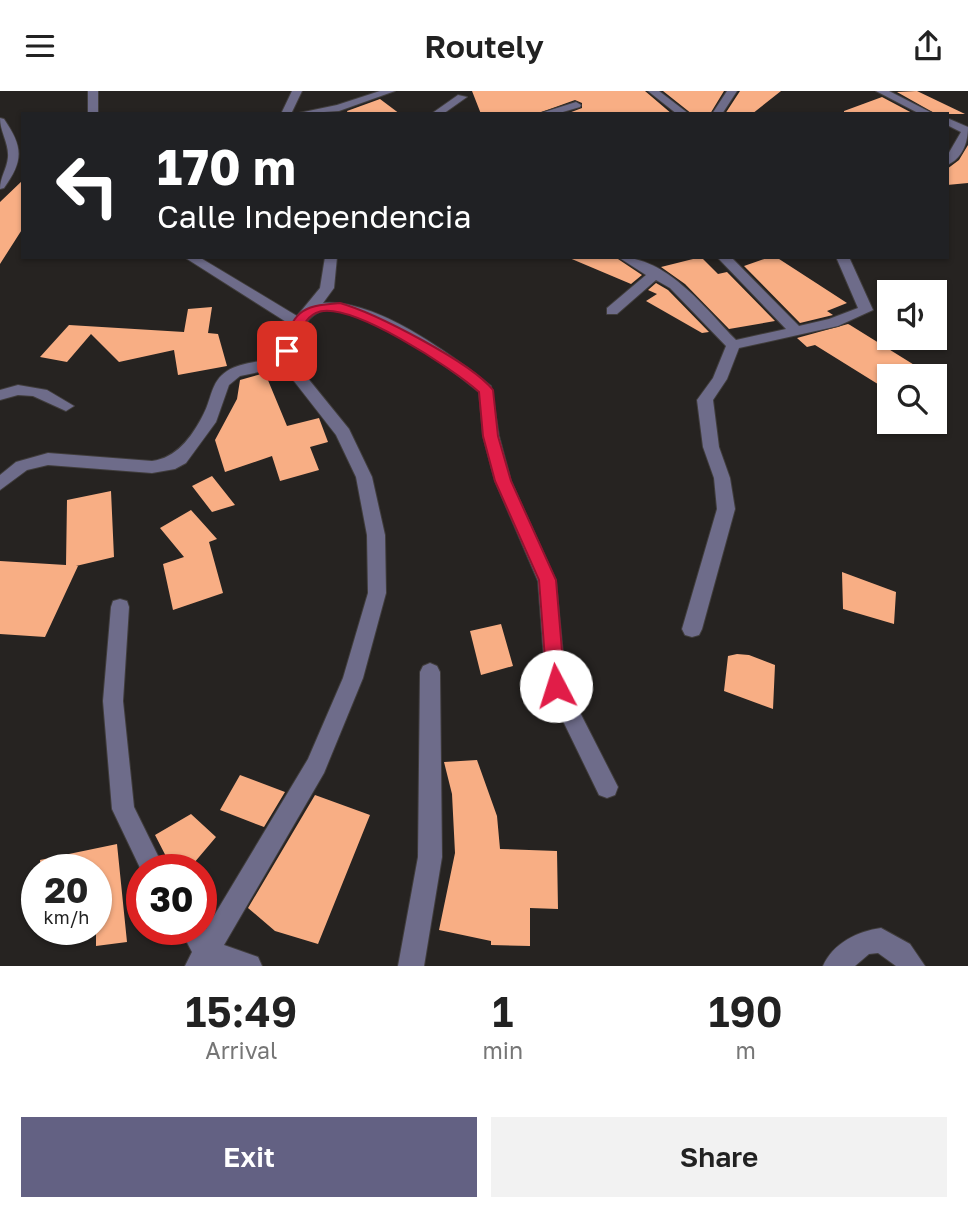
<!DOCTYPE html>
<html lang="en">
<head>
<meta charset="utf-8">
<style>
	body { margin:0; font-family:"Golos Text",sans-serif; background:#f2f2f2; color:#222; height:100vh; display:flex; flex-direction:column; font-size:26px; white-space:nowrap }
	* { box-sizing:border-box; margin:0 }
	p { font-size:23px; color:#767676 }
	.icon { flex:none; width:38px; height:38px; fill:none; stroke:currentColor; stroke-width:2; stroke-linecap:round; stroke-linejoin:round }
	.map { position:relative; height:875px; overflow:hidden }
	.panel { display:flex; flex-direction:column; background:#fff; flex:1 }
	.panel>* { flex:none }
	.top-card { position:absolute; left:21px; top:21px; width:928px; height:147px; border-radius:0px; box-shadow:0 2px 5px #0004; background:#202124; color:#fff; overflow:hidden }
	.fabs { position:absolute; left:877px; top:189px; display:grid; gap:14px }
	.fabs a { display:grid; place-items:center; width:70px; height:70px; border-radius:0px; background:#fff; box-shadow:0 2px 5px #0004; font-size:35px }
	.speed { position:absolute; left:21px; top:763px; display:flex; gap:14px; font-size:35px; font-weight:700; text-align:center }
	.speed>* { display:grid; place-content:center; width:91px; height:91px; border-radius:50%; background:#fff; box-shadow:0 2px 5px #0004; line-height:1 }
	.speed small { font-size:18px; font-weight:400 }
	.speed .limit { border:10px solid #d22; background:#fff; color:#111 }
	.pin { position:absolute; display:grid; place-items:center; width:60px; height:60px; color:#fff; margin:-30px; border-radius:14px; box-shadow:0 4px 10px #0006 }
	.me { position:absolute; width:77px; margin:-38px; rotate:355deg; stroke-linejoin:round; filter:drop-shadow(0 0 5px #0008) }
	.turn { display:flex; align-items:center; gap:24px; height:147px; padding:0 21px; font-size:32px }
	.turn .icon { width:91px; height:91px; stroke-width:2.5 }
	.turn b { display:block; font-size:49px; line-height:60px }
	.eta { display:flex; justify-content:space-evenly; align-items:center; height:119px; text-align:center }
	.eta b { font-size:42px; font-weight:600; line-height:49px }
	.action { display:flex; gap:14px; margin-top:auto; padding:14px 21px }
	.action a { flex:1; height:80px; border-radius:0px; background:#636183; color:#fff; font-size:28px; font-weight:600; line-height:80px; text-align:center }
	.action a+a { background:#f2f2f2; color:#222 }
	header { display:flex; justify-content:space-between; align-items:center; height:91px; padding:0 21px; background:#fff; font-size:32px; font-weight:600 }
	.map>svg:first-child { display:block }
	.building { fill:#f8ae84 }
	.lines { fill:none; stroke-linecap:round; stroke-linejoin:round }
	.minor-casing { stroke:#403d3c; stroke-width:2 }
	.minor { fill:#6e6c8a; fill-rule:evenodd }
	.route { fill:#e11d48; stroke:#92132f; stroke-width:2 }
</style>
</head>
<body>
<header><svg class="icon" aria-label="menu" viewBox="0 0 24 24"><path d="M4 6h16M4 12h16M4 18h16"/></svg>Routely<svg class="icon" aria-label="share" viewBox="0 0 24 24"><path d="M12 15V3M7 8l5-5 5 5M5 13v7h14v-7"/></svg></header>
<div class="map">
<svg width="968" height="875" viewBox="0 0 968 875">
	<rect width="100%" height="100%" fill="#262321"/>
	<path class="building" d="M472,0H645L672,23H566L582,17V12L575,9L536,23H481Z
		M663,0H724L710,23H692Z
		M740,0H781L752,23H725Z
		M917,0L965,23H936L897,1Z
		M882,6L914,23H844V20Z
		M380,8L400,23H348L347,20Z
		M968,54V92L947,94V78L959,69Z
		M23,89V137L0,173V111Z
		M567,166H615L642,184L631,193Z
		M701,166L718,183L727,181L775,230L729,238L685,193L661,176Z
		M770,166H776L847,212L827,220L833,224L800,232L744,175Z
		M656,192L668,199L709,241L702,242L646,210L657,203L648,199Z
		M212,216L208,242L218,243L227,275L178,284L174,259L119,271L91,243L67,271L40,266L69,234L184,241L188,218Z
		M848,233L850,234L932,285H889V300L815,254L807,256L797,247Z
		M265,282L287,335L319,327L328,351L310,356L319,379L280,390L272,365L225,381L215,349L237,308L240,289Z
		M212,385L235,414L212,421L192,395Z
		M111,400L114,466L76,475H78L45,546L0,543V470L66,474L67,409Z
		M191,419L217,448L209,451L223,502L173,519L163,473L184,466L160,437Z
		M842,481L896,501L894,533L843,518Z
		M501,533L513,575L481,584L470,540Z
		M737,563L749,564L775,574L773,618L724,600L728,565Z
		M477,669L497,725L500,758L557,760L558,818L530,817V855L491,854V850L439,839L455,762L452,703L444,671Z
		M240,684L285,701L264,736L220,719Z
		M315,704L370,724L318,853L275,840L248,817Z
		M191,723L216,746L188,779H173L155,744Z
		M117,753L127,851L96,855V779H41L40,769Z"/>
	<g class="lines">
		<g class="minor-casing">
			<path id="minor" d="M88,0H98V23H88Z
				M292,0H302L291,23H281Z
				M380,0H395L339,20L294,23L337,14Z
				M648,0H659L689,23H677Z
				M727,0H737L722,23H712Z
				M876,0H889L934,23H920Z
				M458,4L467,6L443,23H431Z
				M576,11L581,14L580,16L556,23H538Z
				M0,27L4,28C23,56 24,69 4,97L0,98C0,86 7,78 8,66C9,52 0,41 0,27Z
				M947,27L968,36C968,52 962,68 947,74V65L961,41L947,34Z
				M184,166H199L297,225L320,197L325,166H337L334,197L323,212C376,207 452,264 491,295L499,345L511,390L556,490L566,594L618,696L615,704L607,707L599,704L546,595L538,490L495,390L483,345L479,301C452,279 351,204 317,222C301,230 298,254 293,269L349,338L372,386L385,444L386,502L363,587L324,682L224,854L258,866L262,875H185L192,861L180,838H201V830L206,838L308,668L343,587L368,502L367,444L356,386L336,344L283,276L240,285L229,294L216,331L186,372L175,378L152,382L48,374L27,379L0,399V384L16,371L48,362L152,370C176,367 191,347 202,326C212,309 210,291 227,280C240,271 264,270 280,267L291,234Z
				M618,166C667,166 704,216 736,249L786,238L717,166H731L799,235L829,228L858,217L836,166H849L873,219L838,235L739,257L727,288L713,309L719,356L730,387L735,418L702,538L699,544L692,546L685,544L682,538L717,418L714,387L703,356L697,309L713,287L726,255L670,197L656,189L617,223H607V217L646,184Z
				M18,294L47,299L74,315L66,320L33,305L18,304L0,309V299Z
				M120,508L127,510L129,516L123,610L134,716L165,779H142V781L112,718L103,610L111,516L113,510Z
				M430,572L437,575L440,581L442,766L424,875H398L418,766L420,581L423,575Z
				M881,837L910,853L925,875H896L878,862L869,863L855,875H823C833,852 858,840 881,837Z"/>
		</g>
		<use href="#minor" class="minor"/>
	</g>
	<path class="route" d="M340,212C375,222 471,271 493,299L498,345L511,390L556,489L565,595L562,601L556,604L549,601L547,595L539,489L495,390L483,345L479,301C455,279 347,207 316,222C301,229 299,249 291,263H282L280,260C295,222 297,215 340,212Z"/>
</svg>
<div class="fabs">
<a><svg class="icon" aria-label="sound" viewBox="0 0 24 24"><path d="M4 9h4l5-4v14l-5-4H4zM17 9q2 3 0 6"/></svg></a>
<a><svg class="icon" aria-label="search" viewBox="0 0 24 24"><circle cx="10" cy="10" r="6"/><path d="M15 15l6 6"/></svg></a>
</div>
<div class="speed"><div>20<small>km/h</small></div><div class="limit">30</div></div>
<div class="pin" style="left:287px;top:260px;background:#d93025"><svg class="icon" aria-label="arrive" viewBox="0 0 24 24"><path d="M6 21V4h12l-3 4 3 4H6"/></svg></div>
<svg class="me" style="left:556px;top:595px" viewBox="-20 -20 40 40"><circle r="19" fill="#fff"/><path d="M0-13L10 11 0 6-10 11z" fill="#e11d48"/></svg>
<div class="top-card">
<div class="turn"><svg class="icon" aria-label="left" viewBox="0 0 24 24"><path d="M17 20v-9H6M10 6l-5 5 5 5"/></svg><div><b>170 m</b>Calle Independencia</div></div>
</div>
</div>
<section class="panel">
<div class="eta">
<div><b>15:49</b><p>Arrival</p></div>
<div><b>1</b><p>min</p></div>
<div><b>190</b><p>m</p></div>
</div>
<div class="action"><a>Exit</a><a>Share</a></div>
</section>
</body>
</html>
